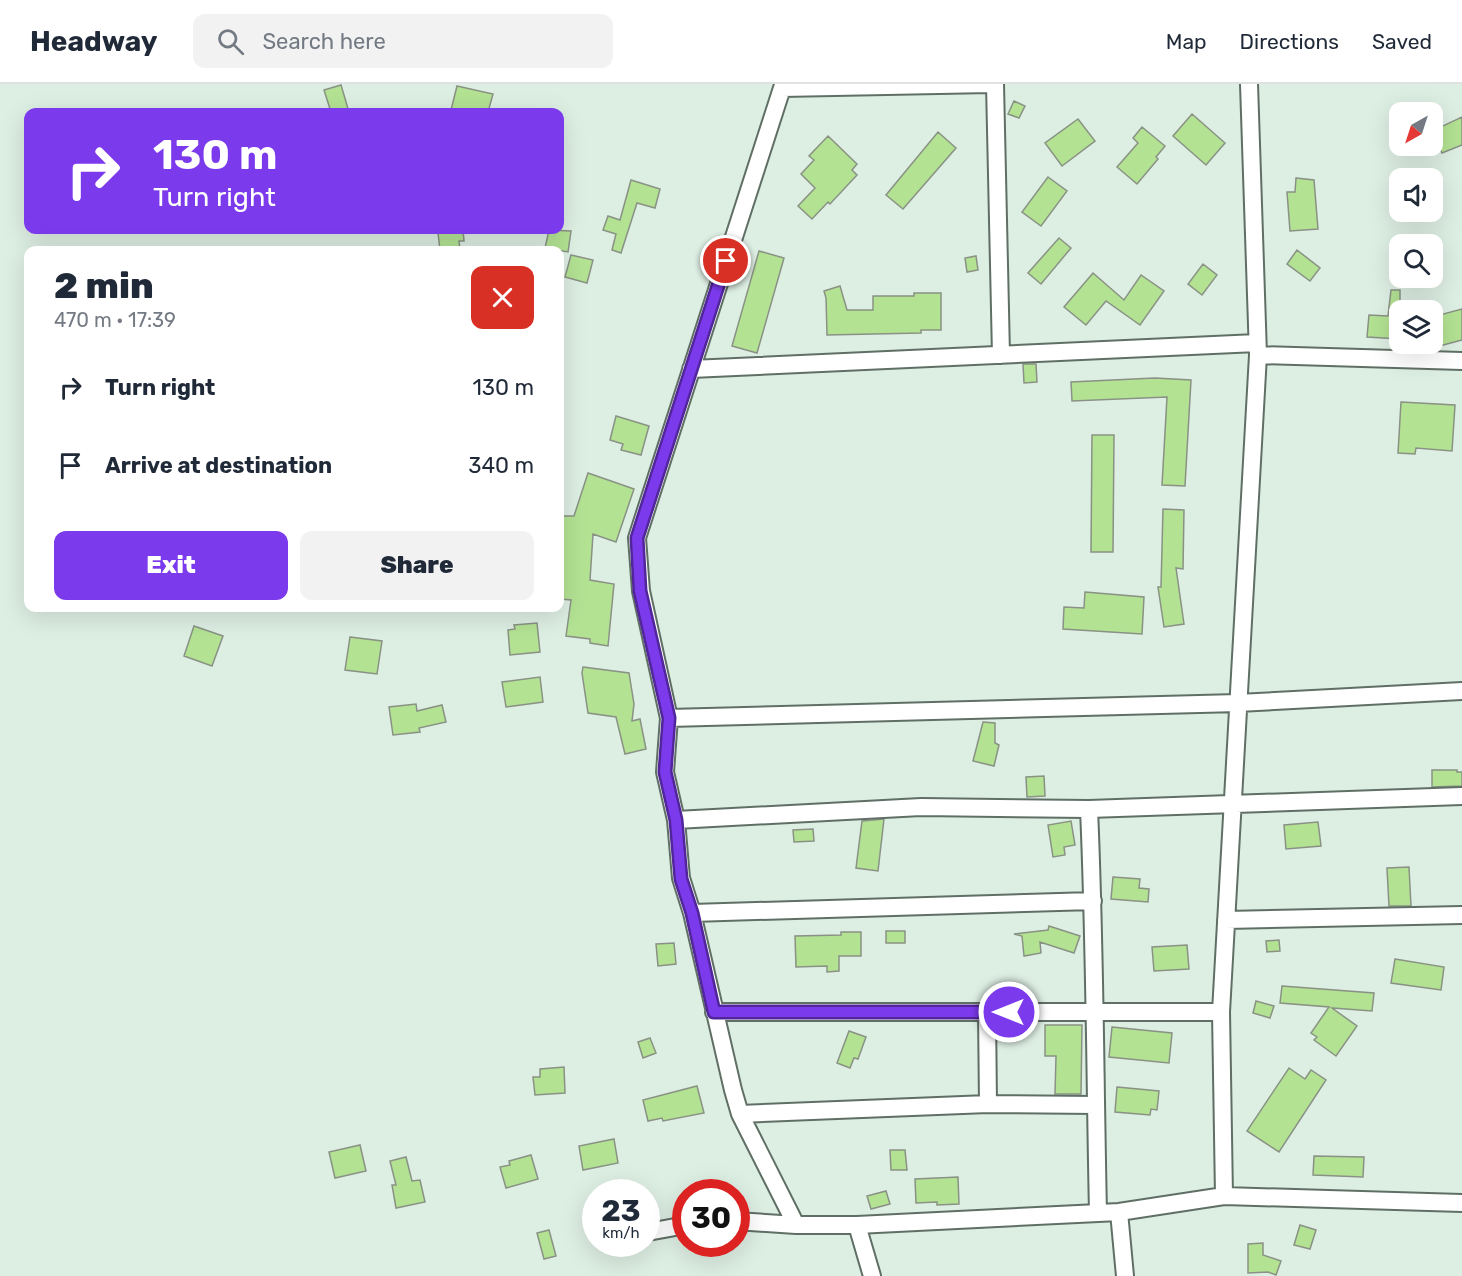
<!DOCTYPE html>
<html lang="en">
<head>
<meta charset="utf-8">
<style>
	body { margin:0; font-family:Rubik,sans-serif; background:#f2f2f3; color:#1f2937; height:100vh; display:flex; flex-direction:column; font-size:22px; white-space:nowrap }
	* { box-sizing:border-box; margin:0 }
	p { font-size:20px; color:#747a83 }
	.icon { flex:none; width:33px; height:33px; fill:none; stroke:currentColor; stroke-width:2; stroke-linecap:round; stroke-linejoin:round }
	.map { position:relative; flex:1; overflow:hidden }
	.drawer { position:absolute; left:24px; top:162px; width:540px; height:366px; display:flex; flex-direction:column; background:#fff; border-radius:12px; box-shadow:0 6px 24px #0002 }
	.drawer>* { flex:none }
	.guide { position:absolute; left:24px; top:24px; width:540px; height:126px; border-radius:12px; box-shadow:0 6px 24px #0002; background:#7c3aed; color:#fff; overflow:hidden }
	.needle { width:39px; rotate:219deg }
	.controls { position:absolute; left:1389px; top:18px; display:grid; gap:12px }
	.controls a { display:grid; place-items:center; width:54px; height:54px; border-radius:12px; background:#fff; box-shadow:0 6px 24px #0002; font-size:30px }
	.speed { position:absolute; left:582px; top:1095px; display:flex; gap:12px; font-size:30px; font-weight:700; text-align:center }
	.speed>* { display:grid; place-content:center; width:78px; height:78px; border-radius:50%; background:#fff; box-shadow:0 6px 24px #0002; line-height:1 }
	.speed small { font-size:15px; font-weight:400 }
	.speed .limit { border:9px solid #d22; background:#fff; color:#111 }
	.pin { position:absolute; display:grid; place-items:center; width:51px; height:51px; color:#fff; margin:-26px; border:3px solid #fff; border-radius:50%; box-shadow:0 2px 6px #0007 }
	.me { position:absolute; width:66px; margin:-33px; rotate:270deg; stroke-linejoin:round; filter:drop-shadow(0 0 4px #0008) }
	.turn { display:flex; align-items:center; gap:21px; height:126px; padding:0 30px; font-size:27px }
	.turn .icon { width:78px; height:78px; stroke-width:2.5 }
	.turn b { display:block; font-size:42px; line-height:51px }
	.round { display:grid; place-items:center; flex:none; width:63px; height:63px; border-radius:12px; background:#f2f2f3 }
	.headline { display:flex; align-items:center; justify-content:space-between; height:102px; padding:0 30px }
	h1 { font-size:36px; font-weight:800; line-height:45px }
	.primary-button { display:flex; gap:12px; margin-top:auto; padding:12px 30px }
	.primary-button a { flex:1; height:69px; border-radius:12px; background:#7c3aed; color:#fff; font-size:24px; font-weight:800; line-height:69px; text-align:center }
	.primary-button a+a { background:#f2f2f3; color:#1f2937 }
	ul { padding:0; list-style:none }
	li { display:flex; align-items:center; gap:18px; height:78px; padding:0 30px }
	li div { flex:1 }
	li b { display:block; font-size:22px }
	li em { font-style:normal }
	header { display:flex; align-items:center; gap:36px; box-sizing:border-box; height:84px; padding:0 30px; background:#fff; border-bottom:2px solid #e0e1e3 }
	header strong { font-size:28px }
	nav { display:flex; gap:33px; margin-inline-start:auto; font-size:21px }
	.search { width:420px; height:54px; background:#f2f2f3; display:flex; align-items:center; gap:15px; box-sizing:border-box; padding:0 21px; border-radius:12px; color:#747a83; font-size:22px }
	.map>svg:first-child { display:block }
	.building { fill:#b3e293; stroke:#899284; stroke-width:1.5 }
	.lines { fill:none; stroke-linecap:round; stroke-linejoin:round }
	.street-casing { stroke:#606f65; stroke-width:20 }
	.street { stroke:#fff; stroke-width:16 }
	.route-casing { stroke:#51269a; stroke-width:15 }
	.route { stroke:#7c3aed; stroke-width:10 }
</style>
</head>
<body>
<header>
<strong>Headway</strong>
<div class="search"><svg class="icon" aria-label="search" viewBox="0 0 24 24"><circle cx="10" cy="10" r="6"/><path d="M15 15l6 6"/></svg>Search here</div>
<nav><a>Map</a><a>Directions</a><a>Saved</a></nav>
</header>
<div class="map">
<svg width="1462" height="1192" viewBox="0 0 1462 1192">
	<rect width="100%" height="100%" fill="#ddeee3"/>
	<path class="building" d="M341,1L349,28H331L324,6Z
		M457,2L493,10L488,28L470,25L469,28L451,26Z
		M1014,17L1025,22L1019,34L1008,30Z
		M1192,30L1225,59L1206,81L1173,52Z
		M1462,33V61L1442,69L1432,47Z
		M1078,35L1095,57L1062,82L1045,59Z
		M1142,43L1165,62L1156,73L1158,75L1137,100L1117,83L1138,59L1133,54Z
		M938,48L956,64L903,125L886,111Z
		M828,52L857,80L852,86L857,91L830,120L828,118L812,135L798,122L815,104L801,90L814,76L809,72Z
		M1048,93L1067,107L1041,142L1022,128Z
		M1296,94L1314,96L1318,145L1290,147L1287,108H1295Z
		M631,96L660,105L655,124L637,119L621,169L612,166L616,150L603,146L608,132L620,136Z
		M444,146H463L464,157H459L460,166H440L438,149L444,148Z
		M549,146L571,147L568,168L545,164Z
		M1059,154L1071,164L1041,200L1028,189Z
		M1297,166L1320,184L1310,197L1287,180Z
		M759,167L784,174L757,269L732,262Z
		M571,171L593,176L587,199L565,193Z
		M976,172L978,186L967,188L965,174Z
		M1203,180L1217,191L1202,211L1188,200Z
		M1093,189L1124,216L1141,191L1164,207L1140,241L1106,217L1086,241L1064,223Z
		M840,202L847,226H873V212H914V209H941V246H921V249L827,251L826,214L824,207Z
		M1391,206H1400V255L1367,253L1369,231L1388,232Z
		M1462,225V256L1432,264V233Z
		M1023,280H1036L1037,298L1024,299Z
		M1155,294L1191,296L1185,402L1162,401L1167,313L1072,317L1071,298Z
		M1401,318L1455,321L1452,367L1416,364L1415,370L1398,369Z
		M616,332L649,342L641,371L621,366L623,360L610,356Z
		M1092,351H1114L1113,468H1091Z
		M588,389L634,405L616,458L593,450L590,496L614,500L608,562L590,559V555L566,552L571,516L560,515L563,456H560V432H574Z
		M1163,425L1184,426L1183,485L1176,484L1184,540L1164,543L1158,503H1161Z
		M1085,508L1144,513L1142,550L1063,545L1064,523L1084,524Z
		M537,539L540,568L510,571L508,546L515,545L514,541Z
		M194,542L223,552L212,582L184,572Z
		M350,553L382,557L377,590L345,586Z
		M583,583L629,589L634,620L632,637L640,635L646,665L625,670L616,633L588,629L582,589Z
		M540,593L543,618L506,623L502,598Z
		M416,620L417,627L442,621L446,638L419,644L420,648L393,651L389,623Z
		M983,638L995,639V659L999,661L994,682L973,677Z
		M1432,686H1457V688H1462V702L1432,703Z
		M1044,692L1045,712L1027,713L1026,693Z
		M884,735L878,787L856,784L862,737Z
		M1071,737L1075,761L1064,763L1065,771L1053,773L1048,741Z
		M1318,738L1321,762L1286,765L1284,741Z
		M813,745L814,757L794,758L793,746Z
		M1409,783L1411,822H1389L1387,784Z
		M1113,793L1140,795L1139,804L1149,805L1148,818L1111,815Z
		M1049,842L1080,852L1074,869L1040,858L1041,869L1024,872L1022,852L1014,850L1048,846Z
		M886,847H905V859H886Z
		M841,848H861V872H839V887L827,888V882L796,883L795,852L841,851Z
		M1279,856L1280,867L1267,868L1266,857Z
		M674,859L676,880L658,882L656,860Z
		M1187,861L1189,885L1154,887L1152,863Z
		M1395,875L1444,883L1441,906L1391,899Z
		M1282,902L1374,909L1372,927L1332,924L1357,942L1336,972L1314,956L1317,953L1311,949L1329,923L1280,919Z
		M1256,917L1274,922L1270,934L1253,929Z
		M1045,941H1082L1081,1010H1055L1056,972H1045Z
		M1112,943L1172,949L1169,979L1109,973Z
		M849,947L866,953L858,975L854,974L850,984L837,979Z
		M650,954L656,969L643,974L638,958Z
		M564,983L565,1009L535,1011L533,993H540V985Z
		M1289,984L1305,995L1311,986L1326,996L1279,1068L1247,1047Z
		M697,1002L704,1029L663,1037L662,1034L648,1037L643,1016Z
		M1117,1003L1159,1007L1157,1026L1151,1025L1150,1031L1115,1028Z
		M614,1055L618,1079L583,1086L579,1062Z
		M360,1061L366,1087L335,1094L329,1068Z
		M890,1066H905L907,1086H891Z
		M531,1071L538,1095L506,1104L500,1083L510,1081L509,1077Z
		M1314,1072L1364,1073L1363,1093L1313,1091Z
		M406,1073L412,1097L420,1096L425,1118L396,1124L392,1101H396L390,1077Z
		M958,1093L959,1120L937,1121V1118L916,1119L915,1095Z
		M886,1107L890,1120L871,1125L867,1112Z
		M1300,1141L1316,1146L1310,1165L1294,1161Z
		M549,1146L556,1172L544,1175L537,1149Z
		M1263,1159V1171L1281,1177L1276,1191L1268,1188L1248,1189V1160Z"/>
	<g class="lines">
		<g class="street-casing">
			<path id="street" d="M995,0L1001,271
				M1258,271L1462,277
				M691,285L1257,259
				M669,634L1238,619L1462,607
				M1089,725C1095,860 1095,994 1098,1129
				M676,736L921,723L1089,725L1462,712
				M692,829L1093,817
				M1226,836L1462,831
				M714,928H1221
				M987,928L988,1020
				M740,1030L988,1020L1096,1021
				M1224,1112L1221,928L1258,271L1249,0
				M1119,1128L1125,1192
				M736,1137L796,1141H857L1119,1128L1224,1112L1462,1119
				M796,1141L740,1030L733,1006L692,829L681,794L676,736L665,688L669,634L641,507L637,454L782,4L991,0
				M857,1141L872,1192
				M648,1148L686,1141"/>
		</g>
		<use href="#street" class="street"/>
	</g>
	<g class="lines">
		<g class="route-casing">
			<path id="route" d="M726,177L637,454L640,507L669,634L665,688L676,736L681,795L692,829L714,928H1009"/>
		</g>
		<use href="#route" class="route"/>
	</g>
</svg>
<div class="controls">
<a><svg class="needle" viewBox="-14 -14 28 28"><path d="M0-13l5 13h-10z" fill="#e53935"/><path d="M0 13l5-13h-10z" fill="#747a83"/></svg></a>
<a><svg class="icon" aria-label="sound" viewBox="0 0 24 24"><path d="M4 9h4l5-4v14l-5-4H4zM17 9q2 3 0 6"/></svg></a>
<a><svg class="icon" aria-label="search" viewBox="0 0 24 24"><circle cx="10" cy="10" r="6"/><path d="M15 15l6 6"/></svg></a>
<a><svg class="icon" aria-label="layers" viewBox="0 0 24 24"><path d="M12 4l9 5-9 5-9-5zM3 14l9 5 9-5"/></svg></a>
</div>
<div class="speed"><div>23<small>km/h</small></div><div class="limit">30</div></div>
<div class="pin" style="left:726px;top:177px;background:#d93025"><svg class="icon" aria-label="arrive" viewBox="0 0 24 24"><path d="M6 21V4h12l-3 4 3 4H6"/></svg></div>
<svg class="me" style="left:1009px;top:928px" viewBox="-20 -20 40 40"><circle r="17" fill="#7c3aed" stroke="#fff" stroke-width="3"/><path d="M0-11L8 9 0 5-8 9z" fill="#fff"/></svg>
<div class="guide">
<div class="turn"><svg class="icon" aria-label="right" viewBox="0 0 24 24"><path d="M7 20v-9h11M14 6l5 5-5 5"/></svg><div><b>130 m</b>Turn right</div></div>
</div>
<section class="drawer">
<div class="headline"><div><h1>2 min</h1><p>470 m · 17:39</p></div><a class="round" style="background:#d93025;color:#fff"><svg class="icon" aria-label="close" viewBox="0 0 24 24"><path d="M6 6l12 12M18 6L6 18"/></svg></a></div>
<ul>
<li><svg class="icon" aria-label="right" viewBox="0 0 24 24"><path d="M7 20v-9h11M14 6l5 5-5 5"/></svg><div><b>Turn right</b></div><em>130 m</em></li>
<li><svg class="icon" aria-label="arrive" viewBox="0 0 24 24"><path d="M6 21V4h12l-3 4 3 4H6"/></svg><div><b>Arrive at destination</b></div><em>340 m</em></li>
</ul>
<div class="primary-button"><a>Exit</a><a>Share</a></div>
</section>
</div>
</body>
</html>
